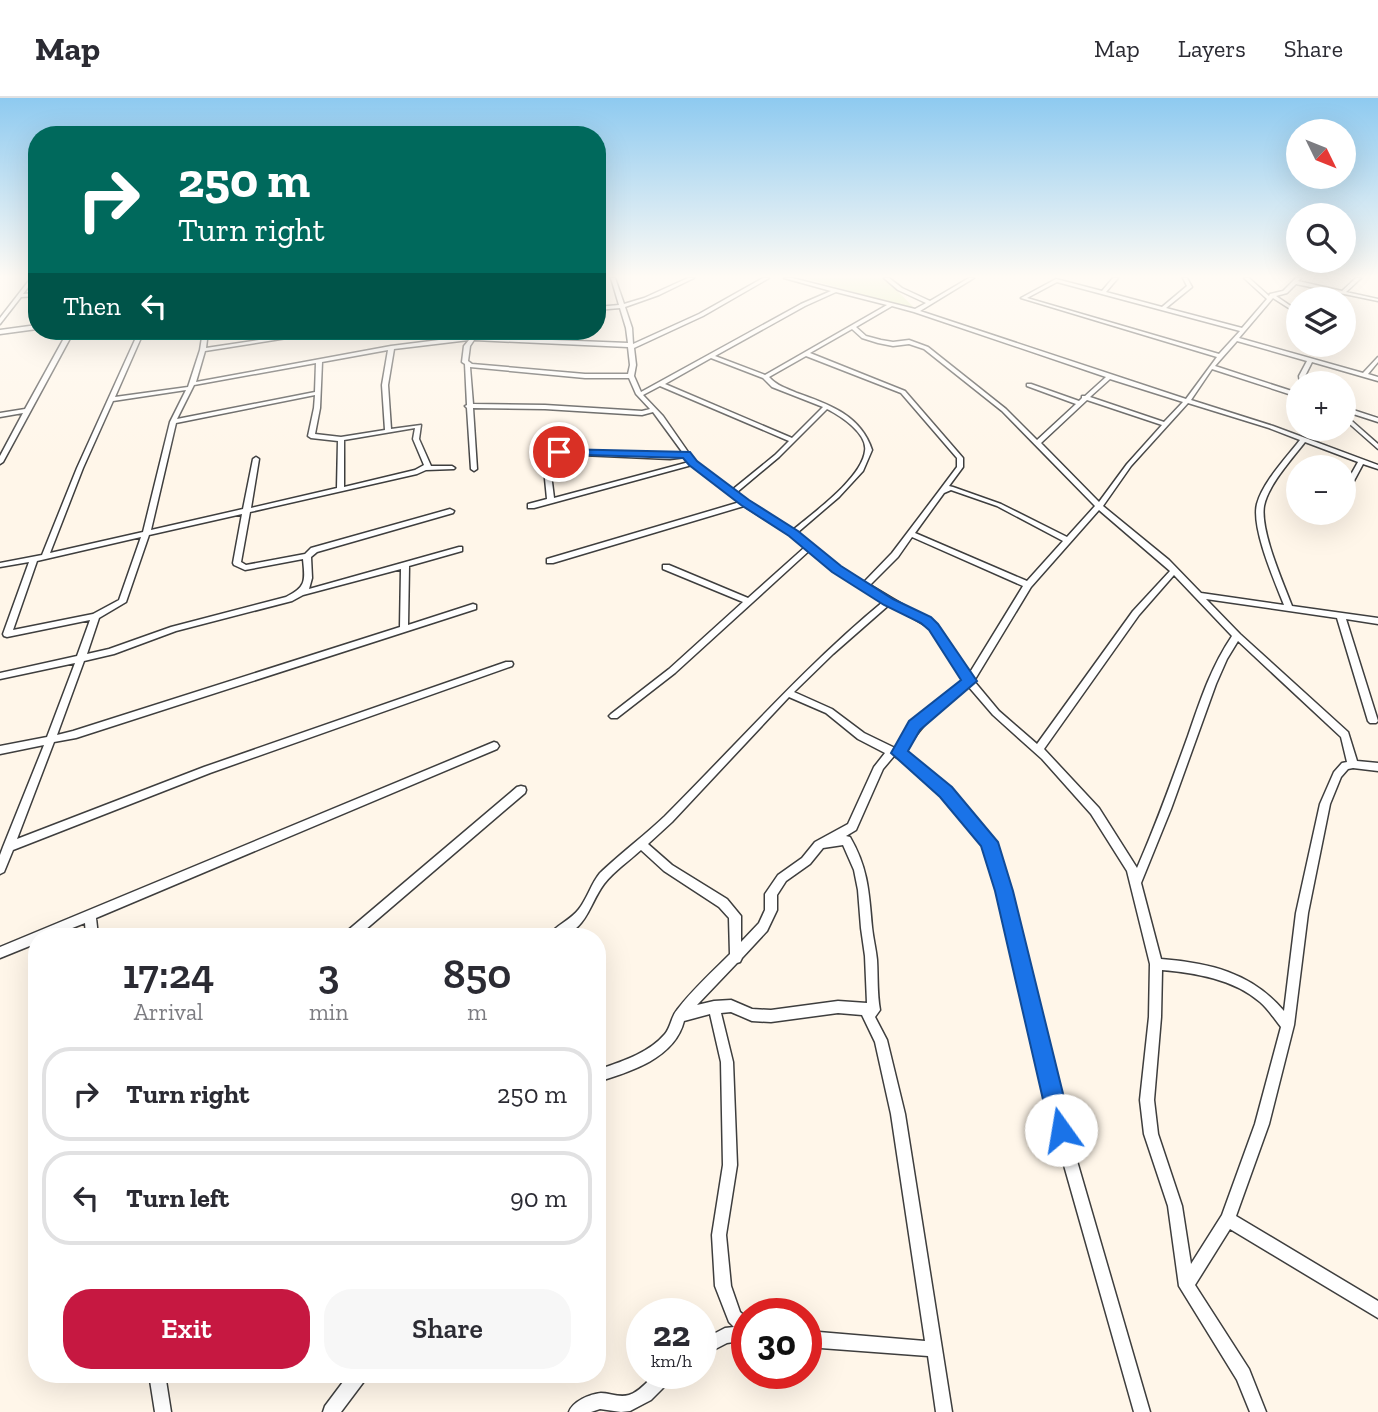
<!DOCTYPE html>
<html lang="en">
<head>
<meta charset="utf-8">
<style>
	body { margin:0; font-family:"Zilla Slab",serif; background:#f7f7f7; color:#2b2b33; height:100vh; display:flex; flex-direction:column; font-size:26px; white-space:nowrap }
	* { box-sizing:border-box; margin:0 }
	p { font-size:23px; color:#7c7c81 }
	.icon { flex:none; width:38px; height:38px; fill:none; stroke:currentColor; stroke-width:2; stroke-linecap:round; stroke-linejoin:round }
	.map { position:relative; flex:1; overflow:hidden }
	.details { position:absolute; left:28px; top:830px; width:578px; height:455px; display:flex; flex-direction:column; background:#fff; border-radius:28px; box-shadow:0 7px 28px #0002 }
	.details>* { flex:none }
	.banner { position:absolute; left:28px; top:28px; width:578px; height:214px; border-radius:28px; box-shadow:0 7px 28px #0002; background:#00695c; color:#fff; overflow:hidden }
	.needle { width:46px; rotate:133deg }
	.buttons { position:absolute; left:1286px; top:21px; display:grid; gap:14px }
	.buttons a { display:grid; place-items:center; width:70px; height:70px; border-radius:50%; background:#fff; box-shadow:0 7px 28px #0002; font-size:35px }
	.speed { position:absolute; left:626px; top:1200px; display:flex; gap:14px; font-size:35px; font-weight:700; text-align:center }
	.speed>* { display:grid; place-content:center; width:91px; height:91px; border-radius:50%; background:#fff; box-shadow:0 7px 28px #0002; line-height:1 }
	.speed small { font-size:18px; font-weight:400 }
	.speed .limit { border:10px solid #d22; background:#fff; color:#111 }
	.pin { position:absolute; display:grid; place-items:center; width:60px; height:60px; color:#fff; margin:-30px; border:4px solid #fff; border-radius:50%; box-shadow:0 2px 7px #0007 }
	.me { position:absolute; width:77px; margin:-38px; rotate:347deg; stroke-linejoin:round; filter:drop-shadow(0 0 5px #0008) }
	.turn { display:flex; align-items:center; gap:24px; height:147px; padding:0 35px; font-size:32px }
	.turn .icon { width:91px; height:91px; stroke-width:2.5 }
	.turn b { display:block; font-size:49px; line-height:60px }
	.then { display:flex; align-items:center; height:66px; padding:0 35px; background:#0003; gap:14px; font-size:26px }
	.eta { display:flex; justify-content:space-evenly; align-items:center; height:119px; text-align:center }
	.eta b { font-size:42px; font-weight:600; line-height:49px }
	.button { display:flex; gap:14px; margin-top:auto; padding:14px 35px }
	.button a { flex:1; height:80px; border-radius:28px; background:#c61841; color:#fff; font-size:28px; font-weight:600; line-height:80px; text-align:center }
	.button a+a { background:#f7f7f7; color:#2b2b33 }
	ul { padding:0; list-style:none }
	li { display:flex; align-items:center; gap:21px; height:94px; margin:0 14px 10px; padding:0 21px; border:4px solid #e1e1e2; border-radius:28px }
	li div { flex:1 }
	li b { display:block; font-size:26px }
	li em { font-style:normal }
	header { display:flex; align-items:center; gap:42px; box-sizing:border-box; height:98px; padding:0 35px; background:#fff; border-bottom:2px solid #e1e1e2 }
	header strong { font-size:33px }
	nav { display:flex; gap:38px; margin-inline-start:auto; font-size:24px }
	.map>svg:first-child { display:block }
	.green { fill:#dbecaf }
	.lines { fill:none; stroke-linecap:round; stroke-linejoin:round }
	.street-casing { stroke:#3e3e3e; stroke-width:3 }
	.street { fill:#fff; fill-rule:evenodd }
	.route { fill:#1a73e8; stroke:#114b97; stroke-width:2 }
</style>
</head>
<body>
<header>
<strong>Map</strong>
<nav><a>Map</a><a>Layers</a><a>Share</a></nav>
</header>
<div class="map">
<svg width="1378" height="1314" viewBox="0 0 1378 1314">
	<rect width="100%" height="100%" fill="#fff6e9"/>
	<path class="green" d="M805,180H885L916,212H915Z"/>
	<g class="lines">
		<g class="street-casing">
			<path id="street" d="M31,180H35L23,196L37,195V198L21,199L0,226V220Z
				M611,180H615L624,206L644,200L688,180H694L659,197L625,209L632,230L633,246L699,216L763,180H769L703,218L634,250L636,267L634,278L641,294L801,206L831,193L784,180H792L915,211L926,205L898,192L884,180H889L902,190L930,203L969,180H974L920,213L1186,301L1217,259L1021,200L1056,181L1102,193L1113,180H1118L1106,194L1162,209L1187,188L1183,180H1187L1192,189L1166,210L1242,230L1267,201L1244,180H1249L1269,198L1270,196L1283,193L1296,180H1301L1298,183L1342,193L1356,180H1361L1346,194L1378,201V203L1296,186L1287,195L1276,198L1298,213V216L1273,200L1239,240L1363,275L1378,259V264L1368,276L1378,279V283L1312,264L1305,278L1306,285H1300L1299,278L1307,263L1237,243L1215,268L1298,295V299L1212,271L1191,302L1273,328L1378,367V371L1363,366L1348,394L1344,396V389L1358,364L1305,344C1292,361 1268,387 1264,408C1260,433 1283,484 1292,508L1378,520V526L1346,521L1378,623L1376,625H1370L1368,623L1337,520L1206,501L1240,536L1348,634L1357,663L1378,665V673L1353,670L1348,671L1341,679L1330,706L1308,815L1294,927L1269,1026L1236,1118L1378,1203V1220L1230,1131L1195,1187L1249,1271L1266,1314H1250L1237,1282L1179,1188L1168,1108L1144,1036L1140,1002L1149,919L1150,866L1127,773L1091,716L1042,661L993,617L968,588C942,606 921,627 905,654C944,687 978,712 1000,760L1068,1032L1150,1314H1134L1054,1032L990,760C974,727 949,702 921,679C912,671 904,663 894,658L883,671L856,732L846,738L850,739C868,770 869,794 872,829C873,840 876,851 877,862C878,879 877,895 880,912L875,919L887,942L905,1016L952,1314H936L928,1258L807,1249V1233L925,1243L891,1016L875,944L862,917L838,915L771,924L752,923L731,914L721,915L733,964L737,1067L726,1137L731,1188L740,1214L747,1220V1242L727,1245L702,1258V1242L725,1230L734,1229L729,1224L715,1188L712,1137L723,1067L721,964L710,916L684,923C675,960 630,974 597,984V972C620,964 648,956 665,936C671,929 671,919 677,912C692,892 712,874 730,856L729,820L719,809L664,773L641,752C629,763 614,773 604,786C587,809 586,840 548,838C556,827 571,822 579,811C588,799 591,786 600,775C621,755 644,738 665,718C738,645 805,568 884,503L834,473L810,452L675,575L617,620H611L609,618L611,616L669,571L743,504L663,471V467H669L748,500L805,449L790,437L744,408L553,465H547V461L740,404L692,367L534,410H528V406L547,401L543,360L552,349H556L561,352L670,357L683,355L653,314L642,317L545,311L473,310L477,371L474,373L471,371L467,310L465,308L467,307L465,266L462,264L464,248L469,242L394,251L388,287L391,331L421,327L419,341L431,368H452L455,370L454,371L426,372L417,376L250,414L241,464L246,467L305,456L311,450L450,411L454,413L453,415L317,454L311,459L312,480L309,491L459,449H462V453L409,468L408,527L473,506L476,507V511L76,640L54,644L17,741L204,669L506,564H512L513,566L512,568L210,675L13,752L4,774L0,776V757L3,749L44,647L0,656V648L47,639L75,565L0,581V575L77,558L90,522L7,539L4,538L3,536L29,464L0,469V465L42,457L77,370L139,233H144L115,299L188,289L200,252L203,233H208L206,250L319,233H331L205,253L196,284L391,248L471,238L475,233H481L477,239L628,245L626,230L620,210L597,212V209L619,207ZM1057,184L1240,233L1219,256L1027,200ZM836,194L887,207L765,277L715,258L805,208ZM892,208L914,214L1106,279L1085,298H1082V300L1079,303L1031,286H1027V288L1076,306L1037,342L1006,311L928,249L909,242L893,244L881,242L866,238L856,229ZM852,231L862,240L878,245L893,248L909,246L924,251L1002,313L1095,408L1067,439L1001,406L953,389L949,388L963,369V360L905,293L810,255ZM474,242L628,249L630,267L628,276H585L472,266L468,263L470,248ZM388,252L382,287L385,332L341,339L315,336L320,310L322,264ZM806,258L901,295L957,360V369L939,393L892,455L864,484L840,469L797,435L839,399L863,373L872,352C861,317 828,306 797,295C786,290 777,288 769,279ZM711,260L763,280L772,289L823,309L792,340L665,286ZM316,265L315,294L177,321L194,287ZM470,269L585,280H629L636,296L650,311L642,313L545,307L473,306ZM1110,281L1183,304L1164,324L1090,299ZM660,288L789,343L775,357L732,392L695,364L663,318L643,297ZM186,292L170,324L143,434L50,455L83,370L113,303ZM315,297L314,310L308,338L311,340L338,343L337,390L251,410L259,361L256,359L253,361L243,411L151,432L176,325ZM1087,302L1162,327L1127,366L1099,404L1041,345ZM1188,305L1269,330L1300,342C1286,360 1263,384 1257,406C1251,430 1275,484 1284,507L1201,495L1169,462L1103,408L1131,368ZM827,311C841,318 868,336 865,353C862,380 813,415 793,432L736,395L779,359ZM415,330L413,341L424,367L415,372L344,389V342ZM555,354L559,356L670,361L686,359L689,364L554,400L549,360ZM951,392L997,408L1063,443L1027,483L915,435L944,395ZM1099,412L1170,473L1133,513L1037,646L999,613L974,583L1031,489ZM242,416L233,465L234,467L245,472L303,461C305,482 307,489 286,499L171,529L109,551L87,556L99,520L126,504L149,437ZM141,439L119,502L93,516L13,532L37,463ZM912,439L1023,488L969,576L937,527L870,487L898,459ZM401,471L400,529L73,633L57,637L84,563L114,556L176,533L292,503L303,497ZM1174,477L1232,538C1211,569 1200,603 1188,638C1172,682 1156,727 1137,770L1099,710L1044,651L1139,517ZM890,506L931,531L964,582C936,601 914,623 897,651L864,635L832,611L794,594L833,556ZM1238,543L1341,639L1347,664L1342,665L1334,674L1320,706L1296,815L1284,913C1251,874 1209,865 1161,861L1141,785L1171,711L1216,586L1227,561ZM789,599L826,615L858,641L885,655L874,669L848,726L815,744L802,760L778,777L765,796V812L759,825L741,844V818L727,801L672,767L648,746L672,724ZM843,747L854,772L858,792L861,830L865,858L867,905L838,903L771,912L752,911L731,902L714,903L697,907L737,865L740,864L742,860L767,833L777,812V797L786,783L810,766L823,750ZM1162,872C1195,875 1234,881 1260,904C1268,911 1274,920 1281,929L1255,1026L1222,1117L1191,1166L1182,1108L1158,1036L1154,1002L1161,919Z
				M37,227V231L0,236V232Z
				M68,233H74L3,364L0,366V358L23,315L0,319V315L25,311Z
				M1344,309L1378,320V324L1344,313Z
				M1344,316L1378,346V351L1344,321Z
				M494,644L497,645L499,648L497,651L96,820L98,838H86L85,825L52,838H37V845L0,860V849Z
				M521,688L525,689L526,692L525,695L358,838H344L346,834L517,689Z
				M149,1276H165L171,1314H155Z
				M349,1276H367L365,1282L341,1314H323L325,1308Z
				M655,1276H673L671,1282L651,1302L630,1313L621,1314L600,1311L591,1314H569C573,1303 590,1296 601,1295C610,1295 619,1300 629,1297C639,1294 648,1283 655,1276Z"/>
		</g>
		<use href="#street" class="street"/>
	</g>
	<linearGradient id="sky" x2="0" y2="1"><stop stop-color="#8ecaf0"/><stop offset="0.49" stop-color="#fffbf5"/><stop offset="1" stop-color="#fffbf5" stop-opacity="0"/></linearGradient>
	<rect width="1378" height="364" fill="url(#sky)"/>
	<path class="route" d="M559,351L690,354L697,363L749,402L798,433L841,468L893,501L931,519L938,526L977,583L920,632L908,653L952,689L998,744L1013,793L1072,1032L1069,1040L1061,1043L1053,1040L1050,1032L995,793L981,748L940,699L891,655L909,623L961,582L929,532L921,525L884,507L832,474L789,438L741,407L689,367L683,360L555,356V352Z"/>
</svg>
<div class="buttons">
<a><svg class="needle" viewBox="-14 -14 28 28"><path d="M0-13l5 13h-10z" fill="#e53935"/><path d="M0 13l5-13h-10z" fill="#7c7c81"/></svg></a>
<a><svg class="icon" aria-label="search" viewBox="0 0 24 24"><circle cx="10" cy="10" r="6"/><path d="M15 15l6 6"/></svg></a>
<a><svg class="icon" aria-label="layers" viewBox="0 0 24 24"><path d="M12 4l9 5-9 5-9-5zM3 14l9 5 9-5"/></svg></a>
<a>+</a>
<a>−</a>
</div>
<div class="speed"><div>22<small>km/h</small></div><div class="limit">30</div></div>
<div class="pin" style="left:559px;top:354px;background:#d93025"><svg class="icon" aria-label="arrive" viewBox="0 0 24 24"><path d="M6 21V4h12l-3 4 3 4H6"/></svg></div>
<svg class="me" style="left:1061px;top:1032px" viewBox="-20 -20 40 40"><circle r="19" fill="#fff"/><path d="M0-13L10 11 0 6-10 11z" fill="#1a73e8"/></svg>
<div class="banner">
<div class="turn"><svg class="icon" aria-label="right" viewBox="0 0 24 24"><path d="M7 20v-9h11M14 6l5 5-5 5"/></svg><div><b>250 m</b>Turn right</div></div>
<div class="then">Then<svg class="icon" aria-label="left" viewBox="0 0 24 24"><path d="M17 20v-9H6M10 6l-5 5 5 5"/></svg></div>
</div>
<section class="details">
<div class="eta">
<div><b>17:24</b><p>Arrival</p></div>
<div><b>3</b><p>min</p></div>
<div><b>850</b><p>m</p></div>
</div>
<ul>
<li><svg class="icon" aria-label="right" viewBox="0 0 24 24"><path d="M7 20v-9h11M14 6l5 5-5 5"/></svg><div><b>Turn right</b></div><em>250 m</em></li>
<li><svg class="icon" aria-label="left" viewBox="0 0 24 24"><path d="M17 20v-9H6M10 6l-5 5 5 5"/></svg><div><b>Turn left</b></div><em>90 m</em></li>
</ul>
<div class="button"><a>Exit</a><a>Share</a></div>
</section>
</div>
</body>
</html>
